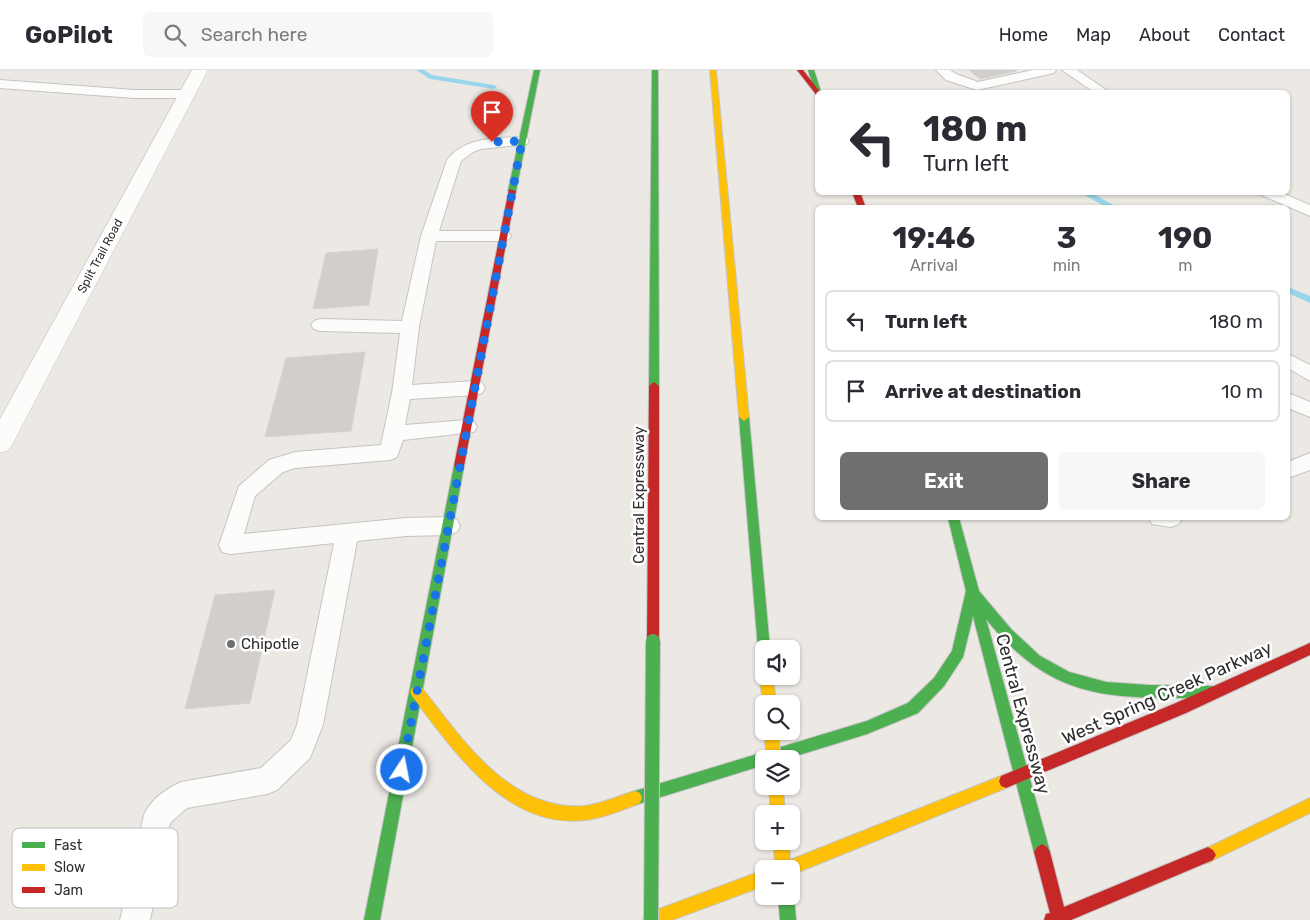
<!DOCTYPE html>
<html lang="en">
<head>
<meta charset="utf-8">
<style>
	body { margin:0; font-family:Rubik,sans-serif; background:#f7f7f7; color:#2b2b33; height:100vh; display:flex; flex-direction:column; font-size:19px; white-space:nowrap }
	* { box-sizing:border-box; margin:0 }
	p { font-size:16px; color:#7c7c81 }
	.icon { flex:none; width:28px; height:28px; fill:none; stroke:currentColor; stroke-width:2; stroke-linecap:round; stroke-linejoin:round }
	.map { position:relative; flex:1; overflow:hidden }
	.side { position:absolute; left:815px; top:135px; width:475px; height:315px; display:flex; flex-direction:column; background:#fff; border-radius:8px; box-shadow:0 1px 4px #0004 }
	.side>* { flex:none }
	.guide { position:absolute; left:815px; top:20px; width:475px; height:105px; border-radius:8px; box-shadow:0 1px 4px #0004; background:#fff; color:#2b2b33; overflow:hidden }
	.controls { position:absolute; left:755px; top:570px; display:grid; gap:10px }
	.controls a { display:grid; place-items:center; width:45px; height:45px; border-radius:8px; background:#fff; box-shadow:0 1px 4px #0004; font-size:25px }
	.pin { position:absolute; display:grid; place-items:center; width:42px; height:42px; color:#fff; margin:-51px -21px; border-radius:50% 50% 50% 0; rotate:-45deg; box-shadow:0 0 5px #0007 }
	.pin .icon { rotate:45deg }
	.me { position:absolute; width:55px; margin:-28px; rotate:11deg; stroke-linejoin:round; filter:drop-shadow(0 0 4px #0008) }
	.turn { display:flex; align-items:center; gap:18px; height:105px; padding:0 25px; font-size:22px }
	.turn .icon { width:65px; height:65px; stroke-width:2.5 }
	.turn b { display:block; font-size:35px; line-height:42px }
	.eta { display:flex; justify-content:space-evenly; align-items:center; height:85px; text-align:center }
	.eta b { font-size:30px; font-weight:700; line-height:35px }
	.action { display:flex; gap:10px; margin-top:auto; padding:10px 25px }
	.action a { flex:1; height:58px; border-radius:8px; background:#706f6e; color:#fff; font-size:20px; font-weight:700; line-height:58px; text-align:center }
	.action a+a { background:#f7f7f7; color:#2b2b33 }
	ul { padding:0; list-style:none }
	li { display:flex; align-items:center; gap:15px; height:62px; margin:0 10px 8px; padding:0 15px; border:2px solid #e1e1e2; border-radius:8px }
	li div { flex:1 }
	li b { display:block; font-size:19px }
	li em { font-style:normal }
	header { display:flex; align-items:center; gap:30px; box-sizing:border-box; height:70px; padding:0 25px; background:#fff; border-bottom:1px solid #e1e1e2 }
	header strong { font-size:24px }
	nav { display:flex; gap:28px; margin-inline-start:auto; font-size:18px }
	.search { width:350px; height:45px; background:#f7f7f7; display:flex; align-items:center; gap:12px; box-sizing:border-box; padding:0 18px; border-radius:8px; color:#7c7c81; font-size:19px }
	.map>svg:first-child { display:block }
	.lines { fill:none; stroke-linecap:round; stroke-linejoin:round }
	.stream { fill:#99d6ec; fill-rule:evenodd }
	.building { fill:#d1cecb; stroke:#d7d4d0 }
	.lane-casing { stroke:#c5c4c5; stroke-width:2 }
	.street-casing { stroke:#c5c4c5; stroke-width:1 }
	.fast-casing { stroke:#c5c4c5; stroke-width:2 }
	.slow-casing { stroke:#c5c4c5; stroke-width:2 }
	.jam-casing { stroke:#c5c4c5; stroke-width:2 }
	.lane { fill:#fcfcfb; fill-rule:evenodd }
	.street { fill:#fcfcfb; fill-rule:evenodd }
	.fast { fill:#4caf50; fill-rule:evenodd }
	.slow { fill:#ffc107; fill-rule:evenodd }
	.jam { fill:#c62828; fill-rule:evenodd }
	.fast-bridge-casing { stroke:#c6c5c4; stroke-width:16; stroke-linecap:butt }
	.slow-bridge-casing { stroke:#c6c5c4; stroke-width:16; stroke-linecap:butt }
	.fast-bridge { stroke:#4caf50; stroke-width:14 }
	.slow-bridge { stroke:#ffc107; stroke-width:14 }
	.route { stroke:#1a73e8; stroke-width:9; stroke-dasharray:0 16.2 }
	.poi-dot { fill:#706f6e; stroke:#fff; stroke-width:2 }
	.labels { text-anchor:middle; stroke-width:5; stroke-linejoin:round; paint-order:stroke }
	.far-street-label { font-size:12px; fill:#2e2e2e; stroke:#fff }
	.street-label { font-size:15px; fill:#2e2e2e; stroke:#fff }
	.poi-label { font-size:15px; fill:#2e2e2e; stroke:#fff; text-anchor:start }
	.near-street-label { font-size:18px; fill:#2e2e2e; stroke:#fff }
	.key { fill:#fff; stroke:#c0c0c0; stroke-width:1 }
	.key-label { font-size:14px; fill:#2e2e2e }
</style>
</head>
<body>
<header>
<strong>GoPilot</strong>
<div class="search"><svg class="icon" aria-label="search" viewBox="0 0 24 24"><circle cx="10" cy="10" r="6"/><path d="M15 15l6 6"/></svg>Search here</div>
<nav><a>Home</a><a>Map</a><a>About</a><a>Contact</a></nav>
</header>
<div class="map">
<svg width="1310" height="850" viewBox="0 0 1310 850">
	<rect width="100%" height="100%" fill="#ece8e4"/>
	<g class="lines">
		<path class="stream" d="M416,0H424L432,5L494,15L497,17L494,19L430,9Z
			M859,20L865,21L866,22H856Z
			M1079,122H1090L1119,138H1108Z
			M1288,217L1310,226V233L1288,223Z"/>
	</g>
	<path class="building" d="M969,0H1015L1017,1L980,9Z
		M378,179L369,235L313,239L326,183Z
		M365,282L351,361L265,367L286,288Z
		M275,520L250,633L185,639L215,525Z"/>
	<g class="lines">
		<g class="lane-casing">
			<path id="lane" d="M936,0H950L956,4L978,12L1033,0H1056L1054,3L977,20L946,10Z
				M1062,0H1077L1109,22H1094Z
				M0,10L134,20H188L195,24L188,28H134L0,18Z
				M522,67L527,68L529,71L527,74L481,79L473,82L461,91L439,161H503L509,163L511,166L509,169L503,171H436L419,257L412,315L475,311L482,313L485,318L482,323L475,325L410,329L405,355L467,350L474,352L477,357L474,362L403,370L397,387L390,390L295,398L283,402L255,426L244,464L406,448L449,447L457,450L460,456L457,462L449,465L406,466L357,471L323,655L310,688L277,720L267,724L187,738L170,753L150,850H120L144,745C150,730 166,719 181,712L261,698L291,670L297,655L334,473L230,484L222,482L219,475L239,416L269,390L295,382L381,375L392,323L400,263L320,261L314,259L311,255L314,251L320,249L402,251L421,166L447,90C464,67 496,68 522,67Z
				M1259,122H1280L1310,135V146L1261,125Z
				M1288,284L1310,295V311L1288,298Z
				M1288,323L1310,332V347L1288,338Z
				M1310,383V400L1288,408V392Z
				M1149,448H1182L1179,454L1171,457L1152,454Z"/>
		</g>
		<g class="street-casing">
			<path id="street" d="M192,0H208L13,373L9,380L0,383V349Z"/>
		</g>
		<g class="fast-casing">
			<path id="fast" d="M534,0H540L516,121L512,123L508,121Z
				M652,0H658L659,316L654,320L649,316Z
				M808,0H814L821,22L818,24L815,22Z
				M744,343L749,347L770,579H764V585L759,583L758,579L739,347Z
				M459,392L464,396L380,850H364L454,396Z
				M948,448H959L979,521L1011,559L1040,586L1069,602L1106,612L1148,615L1211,616L1216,618L1218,622L1216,626L1211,628C1111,628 1054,633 986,549L1050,782L1047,787L1042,790L1037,787L1034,782L973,546L963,587L944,616L918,643L867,664L786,689H764V695L635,735L630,733L628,728L630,723L635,721L867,651L908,633L934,608L952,581L966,521Z
				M791,820L794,826L796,850H780L778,826H791Z"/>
		</g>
		<g class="slow-casing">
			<path id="slow" d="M710,0H716L749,347L744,351L739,347Z
				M764,601V606H773L776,634H764V637L759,606Z
				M417,616L422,618C462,669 509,741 584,736C601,734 618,726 635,721L640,723L642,728L640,733C623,740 603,748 585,750C506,759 454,681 412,626L410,622L412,618Z
				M1006,704L1011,706L1013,711L1011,716L1006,718L791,805V799H775L774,771H789L790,790Z
				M769,716H783L785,744H771Z
				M1310,728V743L1213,790L1208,793L1203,790L1200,785L1203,780Z
				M764,800V816L672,850H643L645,844L651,842Z"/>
		</g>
		<g class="jam-casing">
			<path id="jam" d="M797,0H803L820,22H818V27Z
				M509,119L516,121L464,396L459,400L454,396Z
				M852,122H860L866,138H858Z
				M654,312L659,316V571L658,575L653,577L648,575L647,571L649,316Z
				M1310,573V585L1186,643L1006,718L1001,716L999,711L1001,706L1176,633Z
				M1042,774L1047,777L1050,782L1064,837L1208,777L1213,780L1216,785L1213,790L1071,850H1044L1046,844L1050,843L1034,782L1037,777Z"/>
		</g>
		<use href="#lane" class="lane"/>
		<use href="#street" class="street"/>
		<use href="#fast" class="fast"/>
		<use href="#slow" class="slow"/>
		<use href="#jam" class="jam"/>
		<g class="fast-bridge-casing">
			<path id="fast-bridge" d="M651,850L653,571"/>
		</g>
		<g class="slow-bridge-casing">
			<path id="slow-bridge" d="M771,661L774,689"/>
		</g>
		<use href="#fast-bridge" class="fast-bridge"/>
		<use href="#slow-bridge" class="slow-bridge"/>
	</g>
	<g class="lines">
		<path class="route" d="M402,700L522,71L492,72"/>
	</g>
	<circle class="poi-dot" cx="231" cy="574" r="5"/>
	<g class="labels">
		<g class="far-street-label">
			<text transform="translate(100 186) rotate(-62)" y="4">Split Trail Road</text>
		</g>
		<g class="street-label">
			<text transform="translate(639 425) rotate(-90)" y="5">Central Expressway</text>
		</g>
		<g class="poi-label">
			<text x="241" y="579">Chipotle</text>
		</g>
		<g class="near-street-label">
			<text transform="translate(1167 623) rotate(-24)" y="6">West Spring Creek Parkway</text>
			<text transform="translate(1023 644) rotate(75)" y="6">Central Expressway</text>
		</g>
	</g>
	<rect x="12" y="758" width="166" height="80" rx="8" class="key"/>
	<rect x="22" y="772" width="23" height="6" fill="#4caf50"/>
	<rect x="22" y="794" width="23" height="7" fill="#ffc107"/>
	<rect x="22" y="817" width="23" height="6" fill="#c62828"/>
	<g class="key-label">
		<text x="54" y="780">Fast</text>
		<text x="54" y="802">Slow</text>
		<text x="54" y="825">Jam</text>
	</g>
</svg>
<div class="controls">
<a><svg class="icon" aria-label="sound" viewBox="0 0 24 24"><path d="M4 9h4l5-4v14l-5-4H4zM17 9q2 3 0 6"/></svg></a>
<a><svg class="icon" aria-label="search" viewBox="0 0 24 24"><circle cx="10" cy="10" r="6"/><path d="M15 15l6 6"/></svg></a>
<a><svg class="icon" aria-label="layers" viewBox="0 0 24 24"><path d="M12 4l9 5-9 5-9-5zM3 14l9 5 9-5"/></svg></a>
<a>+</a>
<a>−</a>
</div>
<div class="pin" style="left:492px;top:72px;background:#d93025"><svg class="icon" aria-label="arrive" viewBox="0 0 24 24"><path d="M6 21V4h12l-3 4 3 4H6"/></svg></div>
<svg class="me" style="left:402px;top:700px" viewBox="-20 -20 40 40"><circle r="17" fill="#1a73e8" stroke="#fff" stroke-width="3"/><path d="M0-11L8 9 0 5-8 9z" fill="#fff"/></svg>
<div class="guide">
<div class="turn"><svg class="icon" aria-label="left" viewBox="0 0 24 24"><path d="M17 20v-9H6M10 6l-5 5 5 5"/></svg><div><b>180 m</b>Turn left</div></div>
</div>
<section class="side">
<div class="eta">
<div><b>19:46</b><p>Arrival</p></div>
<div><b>3</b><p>min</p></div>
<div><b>190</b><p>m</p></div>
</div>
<ul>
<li><svg class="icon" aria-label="left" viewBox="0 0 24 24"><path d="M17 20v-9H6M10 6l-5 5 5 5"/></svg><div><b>Turn left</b></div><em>180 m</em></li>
<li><svg class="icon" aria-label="arrive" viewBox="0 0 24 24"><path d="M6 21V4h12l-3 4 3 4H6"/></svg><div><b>Arrive at destination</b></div><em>10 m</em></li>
</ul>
<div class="action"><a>Exit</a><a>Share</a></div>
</section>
</div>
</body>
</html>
